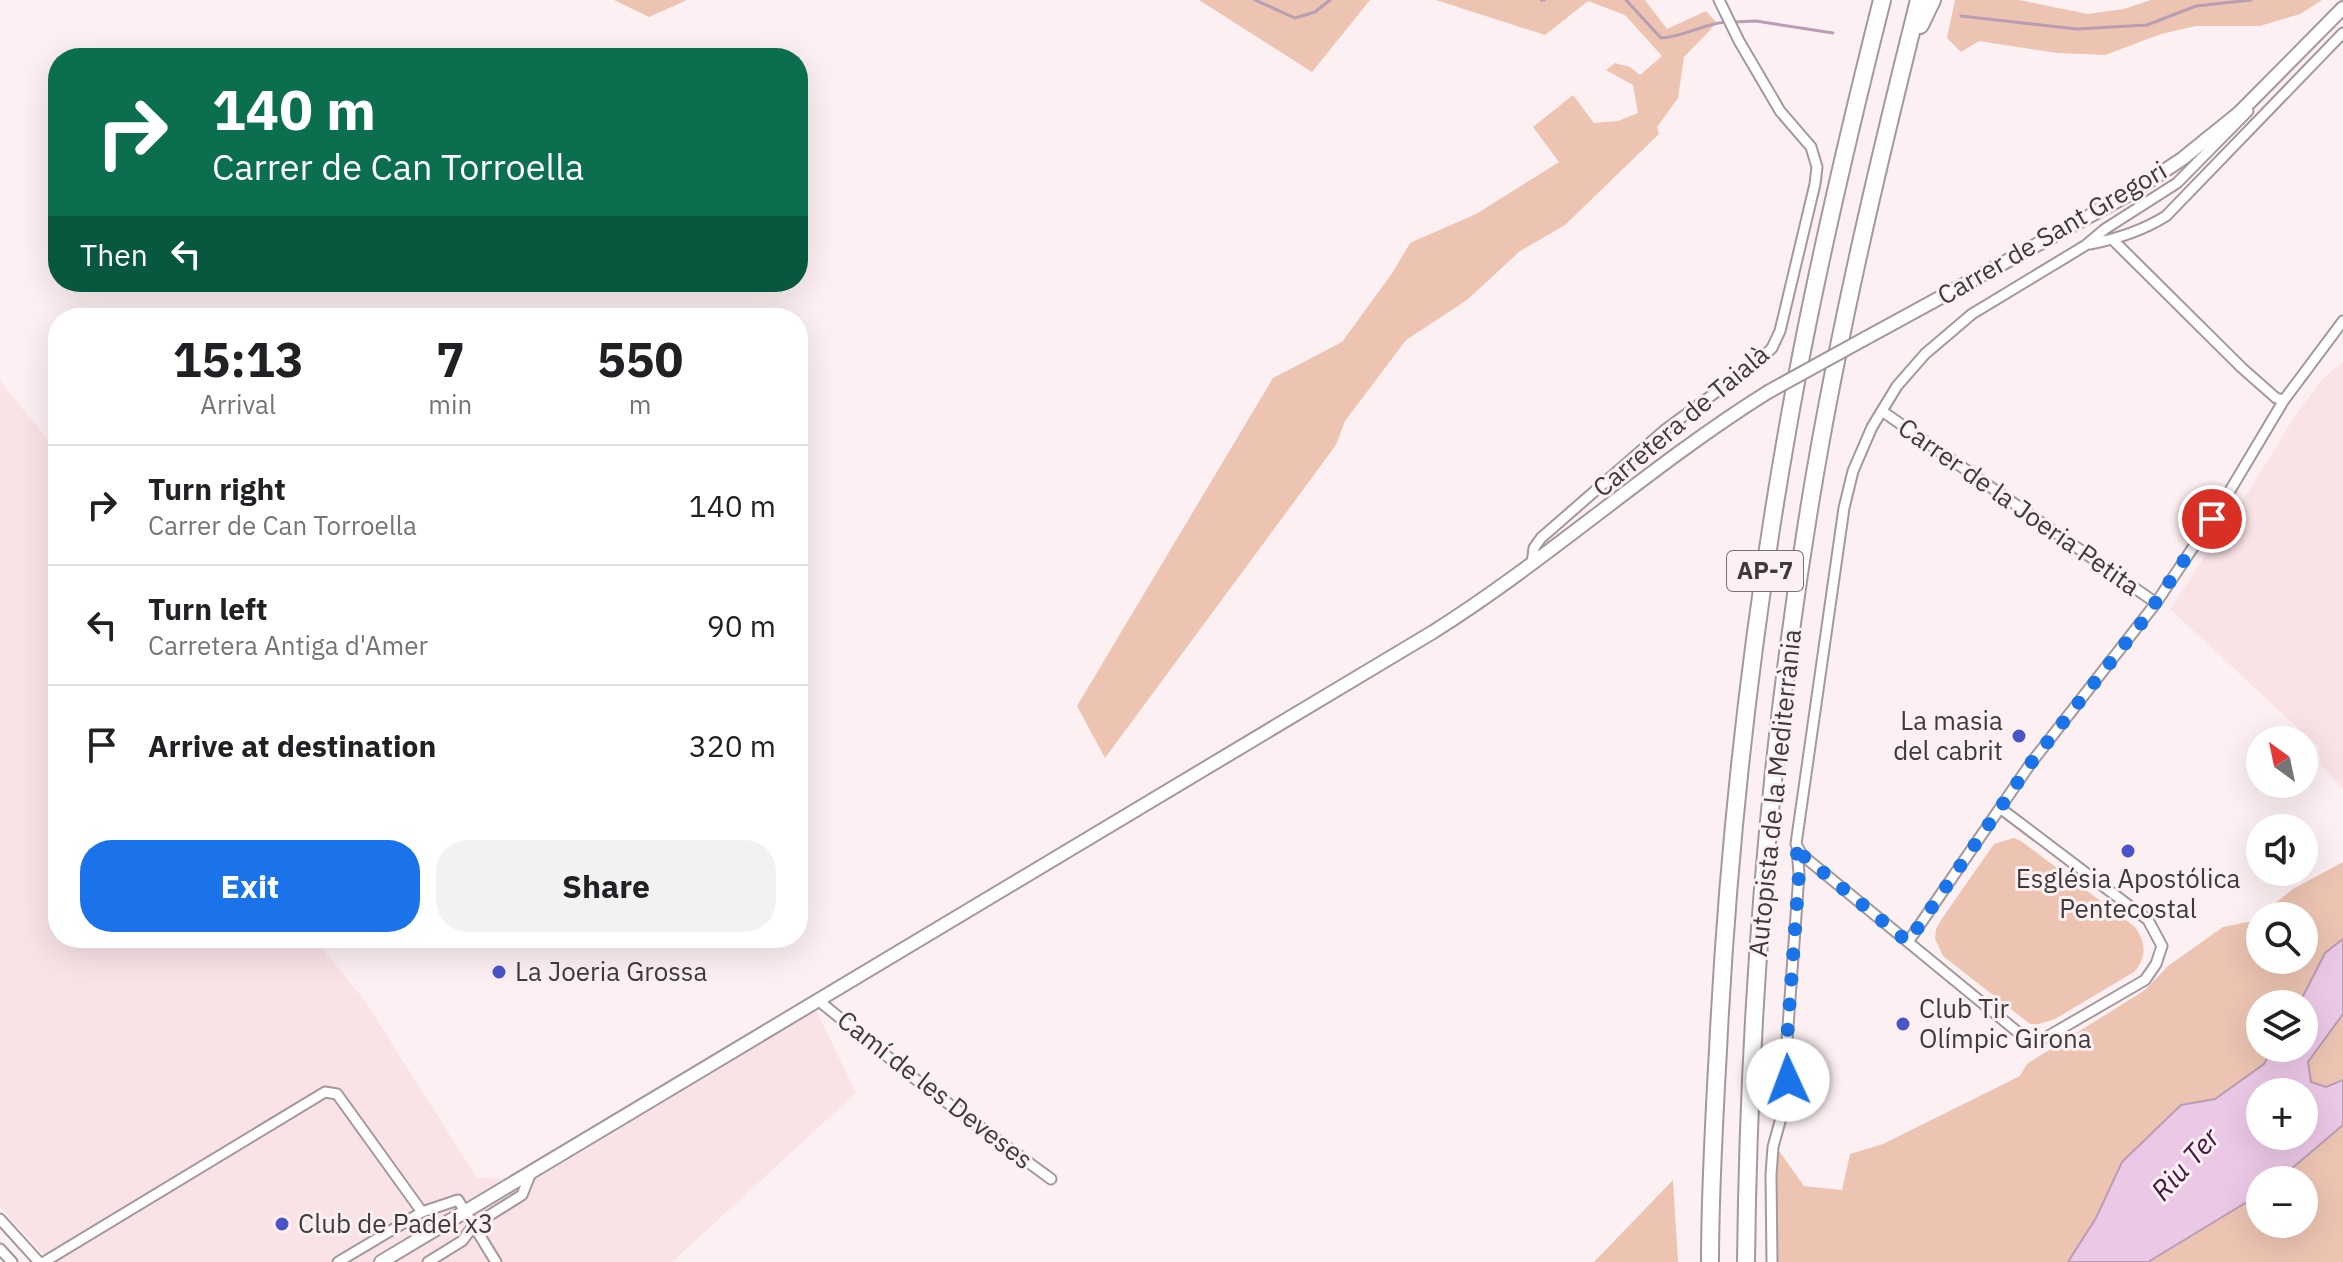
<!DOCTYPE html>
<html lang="en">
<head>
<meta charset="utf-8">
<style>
	body { margin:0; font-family:"IBM Plex Sans",sans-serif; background:#f2f2f2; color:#202124; height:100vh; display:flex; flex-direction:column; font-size:30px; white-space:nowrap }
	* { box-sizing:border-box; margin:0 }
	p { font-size:26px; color:#757577 }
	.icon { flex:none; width:44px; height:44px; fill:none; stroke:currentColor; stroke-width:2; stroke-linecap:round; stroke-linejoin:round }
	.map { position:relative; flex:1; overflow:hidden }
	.panel { position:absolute; left:48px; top:308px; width:760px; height:640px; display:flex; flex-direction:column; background:#fff; border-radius:32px; box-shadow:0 8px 32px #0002 }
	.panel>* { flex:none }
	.guide { position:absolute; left:48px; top:48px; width:760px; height:244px; border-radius:32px; box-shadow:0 8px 32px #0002; background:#0b6e4f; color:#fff; overflow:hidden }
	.needle { width:52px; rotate:327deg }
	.tools { position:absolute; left:2246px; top:726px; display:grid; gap:16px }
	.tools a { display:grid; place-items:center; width:72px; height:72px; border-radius:50%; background:#fff; box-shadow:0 8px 32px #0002; font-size:40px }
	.pin { position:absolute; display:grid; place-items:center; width:68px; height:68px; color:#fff; margin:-34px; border:4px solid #fff; border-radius:50%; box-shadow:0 2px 8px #0007 }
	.me { position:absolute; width:88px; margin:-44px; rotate:358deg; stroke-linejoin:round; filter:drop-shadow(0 0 6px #0008) }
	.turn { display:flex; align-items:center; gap:28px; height:168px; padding:0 32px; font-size:36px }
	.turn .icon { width:104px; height:104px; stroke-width:2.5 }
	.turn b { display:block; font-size:56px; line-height:68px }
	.then { display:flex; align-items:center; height:76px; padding:0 32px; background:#0003; gap:16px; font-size:30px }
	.eta { display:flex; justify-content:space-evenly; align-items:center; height:136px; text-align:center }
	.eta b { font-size:48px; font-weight:700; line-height:56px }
	.button { display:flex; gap:16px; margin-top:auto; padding:16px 32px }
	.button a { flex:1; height:92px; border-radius:32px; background:#1a73e8; color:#fff; font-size:32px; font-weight:700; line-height:92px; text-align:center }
	.button a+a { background:#f2f2f2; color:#202124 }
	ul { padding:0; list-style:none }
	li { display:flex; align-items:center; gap:24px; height:120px; padding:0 32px; border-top:2px solid #e0e0e0 }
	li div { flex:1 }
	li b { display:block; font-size:30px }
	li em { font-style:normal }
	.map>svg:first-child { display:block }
	.built { fill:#f9e3e6 }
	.green { fill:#edc4b2; fill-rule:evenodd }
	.water { fill:#ecc8e7; stroke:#b89db3; stroke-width:2; fill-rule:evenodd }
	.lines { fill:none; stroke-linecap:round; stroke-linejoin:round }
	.stream { stroke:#b89db3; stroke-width:3 }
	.minor-casing { stroke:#a4989a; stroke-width:13 }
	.secondary-casing { stroke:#a4989a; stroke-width:16 }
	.motorway-casing { stroke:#a4989a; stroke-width:20 }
	.minor { stroke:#fff; stroke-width:9 }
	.secondary { stroke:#fff; stroke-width:12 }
	.motorway { stroke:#fff; stroke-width:16 }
	.secondary-bridge-casing { stroke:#a4989a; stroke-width:16; stroke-linecap:butt }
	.secondary-bridge { stroke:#fff; stroke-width:12 }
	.route { stroke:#1a73e8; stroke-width:14; stroke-dasharray:0 25.2 }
	.poi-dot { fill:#4a54c9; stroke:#fdf0f2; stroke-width:3 }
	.labels { text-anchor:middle; stroke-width:6; stroke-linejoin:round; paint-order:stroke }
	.shield { fill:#fdf0f2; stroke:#787172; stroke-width:2 }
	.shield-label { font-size:24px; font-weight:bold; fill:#3f3a3b }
	.street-label { font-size:26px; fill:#3f3a3b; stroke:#fdf0f2 }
	.poi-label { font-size:26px; fill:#3f3a3b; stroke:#fdf0f2; text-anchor:start }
	.water-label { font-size:28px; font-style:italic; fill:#431840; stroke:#fdf0f2 }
</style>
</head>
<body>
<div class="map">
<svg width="2343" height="1262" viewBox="0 0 2343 1262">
	<rect width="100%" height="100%" fill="#fdf0f2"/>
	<path class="built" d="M2343,362V788L2321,766L2318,747L2170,609L2252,486L2293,419L2322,379Z
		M0,381L58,452V938H314L365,1001L477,1178L537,1179L816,1010L856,1093L672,1262H50L0,1207Z"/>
	<path class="green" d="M614,0H687L649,17Z
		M1199,0H1370L1312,72Z
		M1436,0H1645L1667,29L1706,11L1717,23L1684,57L1678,98L1657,127L1659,134L1565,225L1520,251L1467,300L1406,340L1345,421L1336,445L1105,758L1077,706L1273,378L1342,342L1393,272L1410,243L1476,214L1559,162L1533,127L1573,95L1594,123L1618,121L1638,113L1633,85L1606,70L1615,63L1630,67L1640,75L1662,56L1625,15L1588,1L1545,35Z
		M1955,0H2019L2088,14L2124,9L2151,0H2322L2300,14L2260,26H2196L2161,34L2105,55L2057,53L1979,41L1961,52L1947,38Z
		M2014,838L2021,841L2135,927C2146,942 2147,958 2134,972L2055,1019L2039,1024H2030L1943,956L1935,939L1936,929L1941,920L1994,844Z
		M2343,862V939L2325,953L2299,1004H2260V1048H2273L2264,1064L2215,1099L2181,1105L2096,1218L2068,1262H1776L1774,1191L1777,1148L1804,1186L1842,1190L1850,1154L1883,1144L2020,1076L2027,1064L2145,990L2168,966L2223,927L2253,921L2293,889ZM2260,916H2304V960H2260Z
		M2343,1014V1080L2326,1087L2311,1082L2308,1062Z
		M2343,1125V1262H2148L2260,1194V1224H2304V1180H2278Z
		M1673,1180L1678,1262H1594Z"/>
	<path class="water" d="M2343,939V1014L2308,1062L2311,1082L2326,1087L2343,1080V1125L2278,1180H2260V1194L2148,1262H2068L2096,1218L2122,1162L2181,1105L2215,1099L2264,1064L2273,1048H2304V1004H2299L2325,953ZM2304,1092V1136H2260V1092Z"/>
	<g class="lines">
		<path class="stream" d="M1255,0L1295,18L1315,12L1330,0
			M1541,0H1544
			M1626,0L1661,38C1684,37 1702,24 1726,22
			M1961,16L2077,29L2147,25L2196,6L2251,0
			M1733,22L1756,21L1833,33"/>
		<g class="minor-casing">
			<path id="minor" d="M2113,240L2242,368L2276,398L2284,400
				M2090,244C2117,239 2142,231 2166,216L2343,33
				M1882,411L2156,603
				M1532,564L1534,548L1541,538L1666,429L1761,359L1772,348L1780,331L1815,184L1817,167L1811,147L1780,111L1739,41L1719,0
				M2000,808L2148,920L2162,946L2156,964L2145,980L2045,1038H2025L1802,855L1796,844L1844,508L1853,471L1872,427L1897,386L1925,354L1972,314L2086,245L2105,229L2177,183L2248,111
				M1908,942L2031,763L2156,603L2222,504L2284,400L2343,321
				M819,1001L919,1082L1051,1179
				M0,1219L39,1262
				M0,1249L12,1262
				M44,1262L325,1092L337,1094L422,1212
				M338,1262L422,1212L458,1200L496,1262
				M428,1262L462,1241L474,1225L522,1195L530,1175
				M1772,1262L1771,1175L1773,1147L1787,1096L1786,1054L1799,874L1797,848"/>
		</g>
		<g class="secondary-casing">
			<path id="secondary" d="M1866,338L2128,195L2182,159L2239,113L2343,8
				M381,1262L1433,632C1549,559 1651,465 1768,392"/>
		</g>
		<g class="motorway-casing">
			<path id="motorway" d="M1920,25L1932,0
				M1710,1262C1710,1191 1714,1121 1718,1050C1728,843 1751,637 1787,432C1812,287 1846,143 1882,0
				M1746,1262C1749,988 1772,715 1820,445C1847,295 1882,148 1919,0"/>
		</g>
		<use href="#minor" class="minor"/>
		<use href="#secondary" class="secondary"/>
		<use href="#motorway" class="motorway"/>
		<g class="secondary-bridge-casing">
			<path id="secondary-bridge" d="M1768,392L1866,338"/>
		</g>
		<use href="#secondary-bridge" class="secondary-bridge"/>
	</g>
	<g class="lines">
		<path class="route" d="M1788,1080L1786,1054L1799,874L1796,844L1802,855L1908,942L2031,763L2143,621L2212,519"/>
	</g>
	<g class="poi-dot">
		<circle cx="2019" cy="736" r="8"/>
		<circle cx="2128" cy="851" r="8"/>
		<circle cx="499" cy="972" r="8"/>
		<circle cx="1903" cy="1024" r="8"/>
		<circle cx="282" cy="1224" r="8"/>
	</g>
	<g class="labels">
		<rect class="shield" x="1727" y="551" width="76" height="40" rx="6"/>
		<g class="shield-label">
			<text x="1765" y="579">AP-7</text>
		</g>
		<g class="street-label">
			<text transform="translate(2052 233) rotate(-30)" y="9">Carrer de Sant Gregori</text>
			<text transform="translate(1681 421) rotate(-40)" y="9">Carretera de Taialà</text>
			<text transform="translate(2019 507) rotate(35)" y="9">Carrer de la Joeria Petita</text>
			<text transform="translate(1775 793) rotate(-84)" y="9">Autopista de la Mediterrània</text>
			<text transform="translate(935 1090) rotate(38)" y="9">Camí de les Deveses</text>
		</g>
		<g class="poi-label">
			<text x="2003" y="730" text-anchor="end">La masia<tspan x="2003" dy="30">del cabrit</tspan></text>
			<text x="2128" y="888" text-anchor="middle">Església Apostólica<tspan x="2128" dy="30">Pentecostal</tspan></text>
			<text x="515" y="981">La Joeria Grossa</text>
			<text x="1919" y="1018">Club Tir<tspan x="1919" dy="30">Olímpic Girona</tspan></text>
			<text x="298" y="1233">Club de Padel x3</text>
		</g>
		<g class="water-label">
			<text transform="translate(2185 1164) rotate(-48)" y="10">Riu Ter</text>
		</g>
	</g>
</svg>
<div class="tools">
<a><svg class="needle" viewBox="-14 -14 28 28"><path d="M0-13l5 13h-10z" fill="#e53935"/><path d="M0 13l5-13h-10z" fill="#757577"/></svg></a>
<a><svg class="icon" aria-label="sound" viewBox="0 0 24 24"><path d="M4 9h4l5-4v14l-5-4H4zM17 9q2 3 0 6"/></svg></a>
<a><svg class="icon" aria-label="search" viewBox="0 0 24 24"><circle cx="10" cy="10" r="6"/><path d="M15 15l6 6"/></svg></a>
<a><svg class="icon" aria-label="layers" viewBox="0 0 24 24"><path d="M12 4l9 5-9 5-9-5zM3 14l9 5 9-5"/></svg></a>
<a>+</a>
<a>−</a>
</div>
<div class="pin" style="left:2212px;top:519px;background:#d93025"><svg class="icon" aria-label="arrive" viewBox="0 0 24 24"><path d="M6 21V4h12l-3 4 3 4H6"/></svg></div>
<svg class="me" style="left:1788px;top:1080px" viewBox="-20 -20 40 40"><circle r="19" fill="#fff"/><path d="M0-13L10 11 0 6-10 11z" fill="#1a73e8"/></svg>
<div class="guide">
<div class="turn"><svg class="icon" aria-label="right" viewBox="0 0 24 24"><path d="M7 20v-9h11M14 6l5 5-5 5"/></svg><div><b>140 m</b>Carrer de Can Torroella</div></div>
<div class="then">Then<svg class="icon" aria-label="left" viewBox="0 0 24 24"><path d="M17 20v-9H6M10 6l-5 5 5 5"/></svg></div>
</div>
<section class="panel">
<div class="eta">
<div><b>15:13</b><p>Arrival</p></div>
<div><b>7</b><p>min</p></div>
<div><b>550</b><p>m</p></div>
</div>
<ul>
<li><svg class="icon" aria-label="right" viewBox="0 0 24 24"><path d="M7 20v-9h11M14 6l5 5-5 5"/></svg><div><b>Turn right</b><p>Carrer de Can Torroella</p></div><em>140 m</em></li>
<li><svg class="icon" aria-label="left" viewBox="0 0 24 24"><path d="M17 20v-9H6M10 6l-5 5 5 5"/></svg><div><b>Turn left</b><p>Carretera Antiga d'Amer</p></div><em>90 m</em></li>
<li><svg class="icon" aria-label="arrive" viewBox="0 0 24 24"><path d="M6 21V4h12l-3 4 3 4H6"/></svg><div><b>Arrive at destination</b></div><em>320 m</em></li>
</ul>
<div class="button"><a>Exit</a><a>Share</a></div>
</section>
</div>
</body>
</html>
